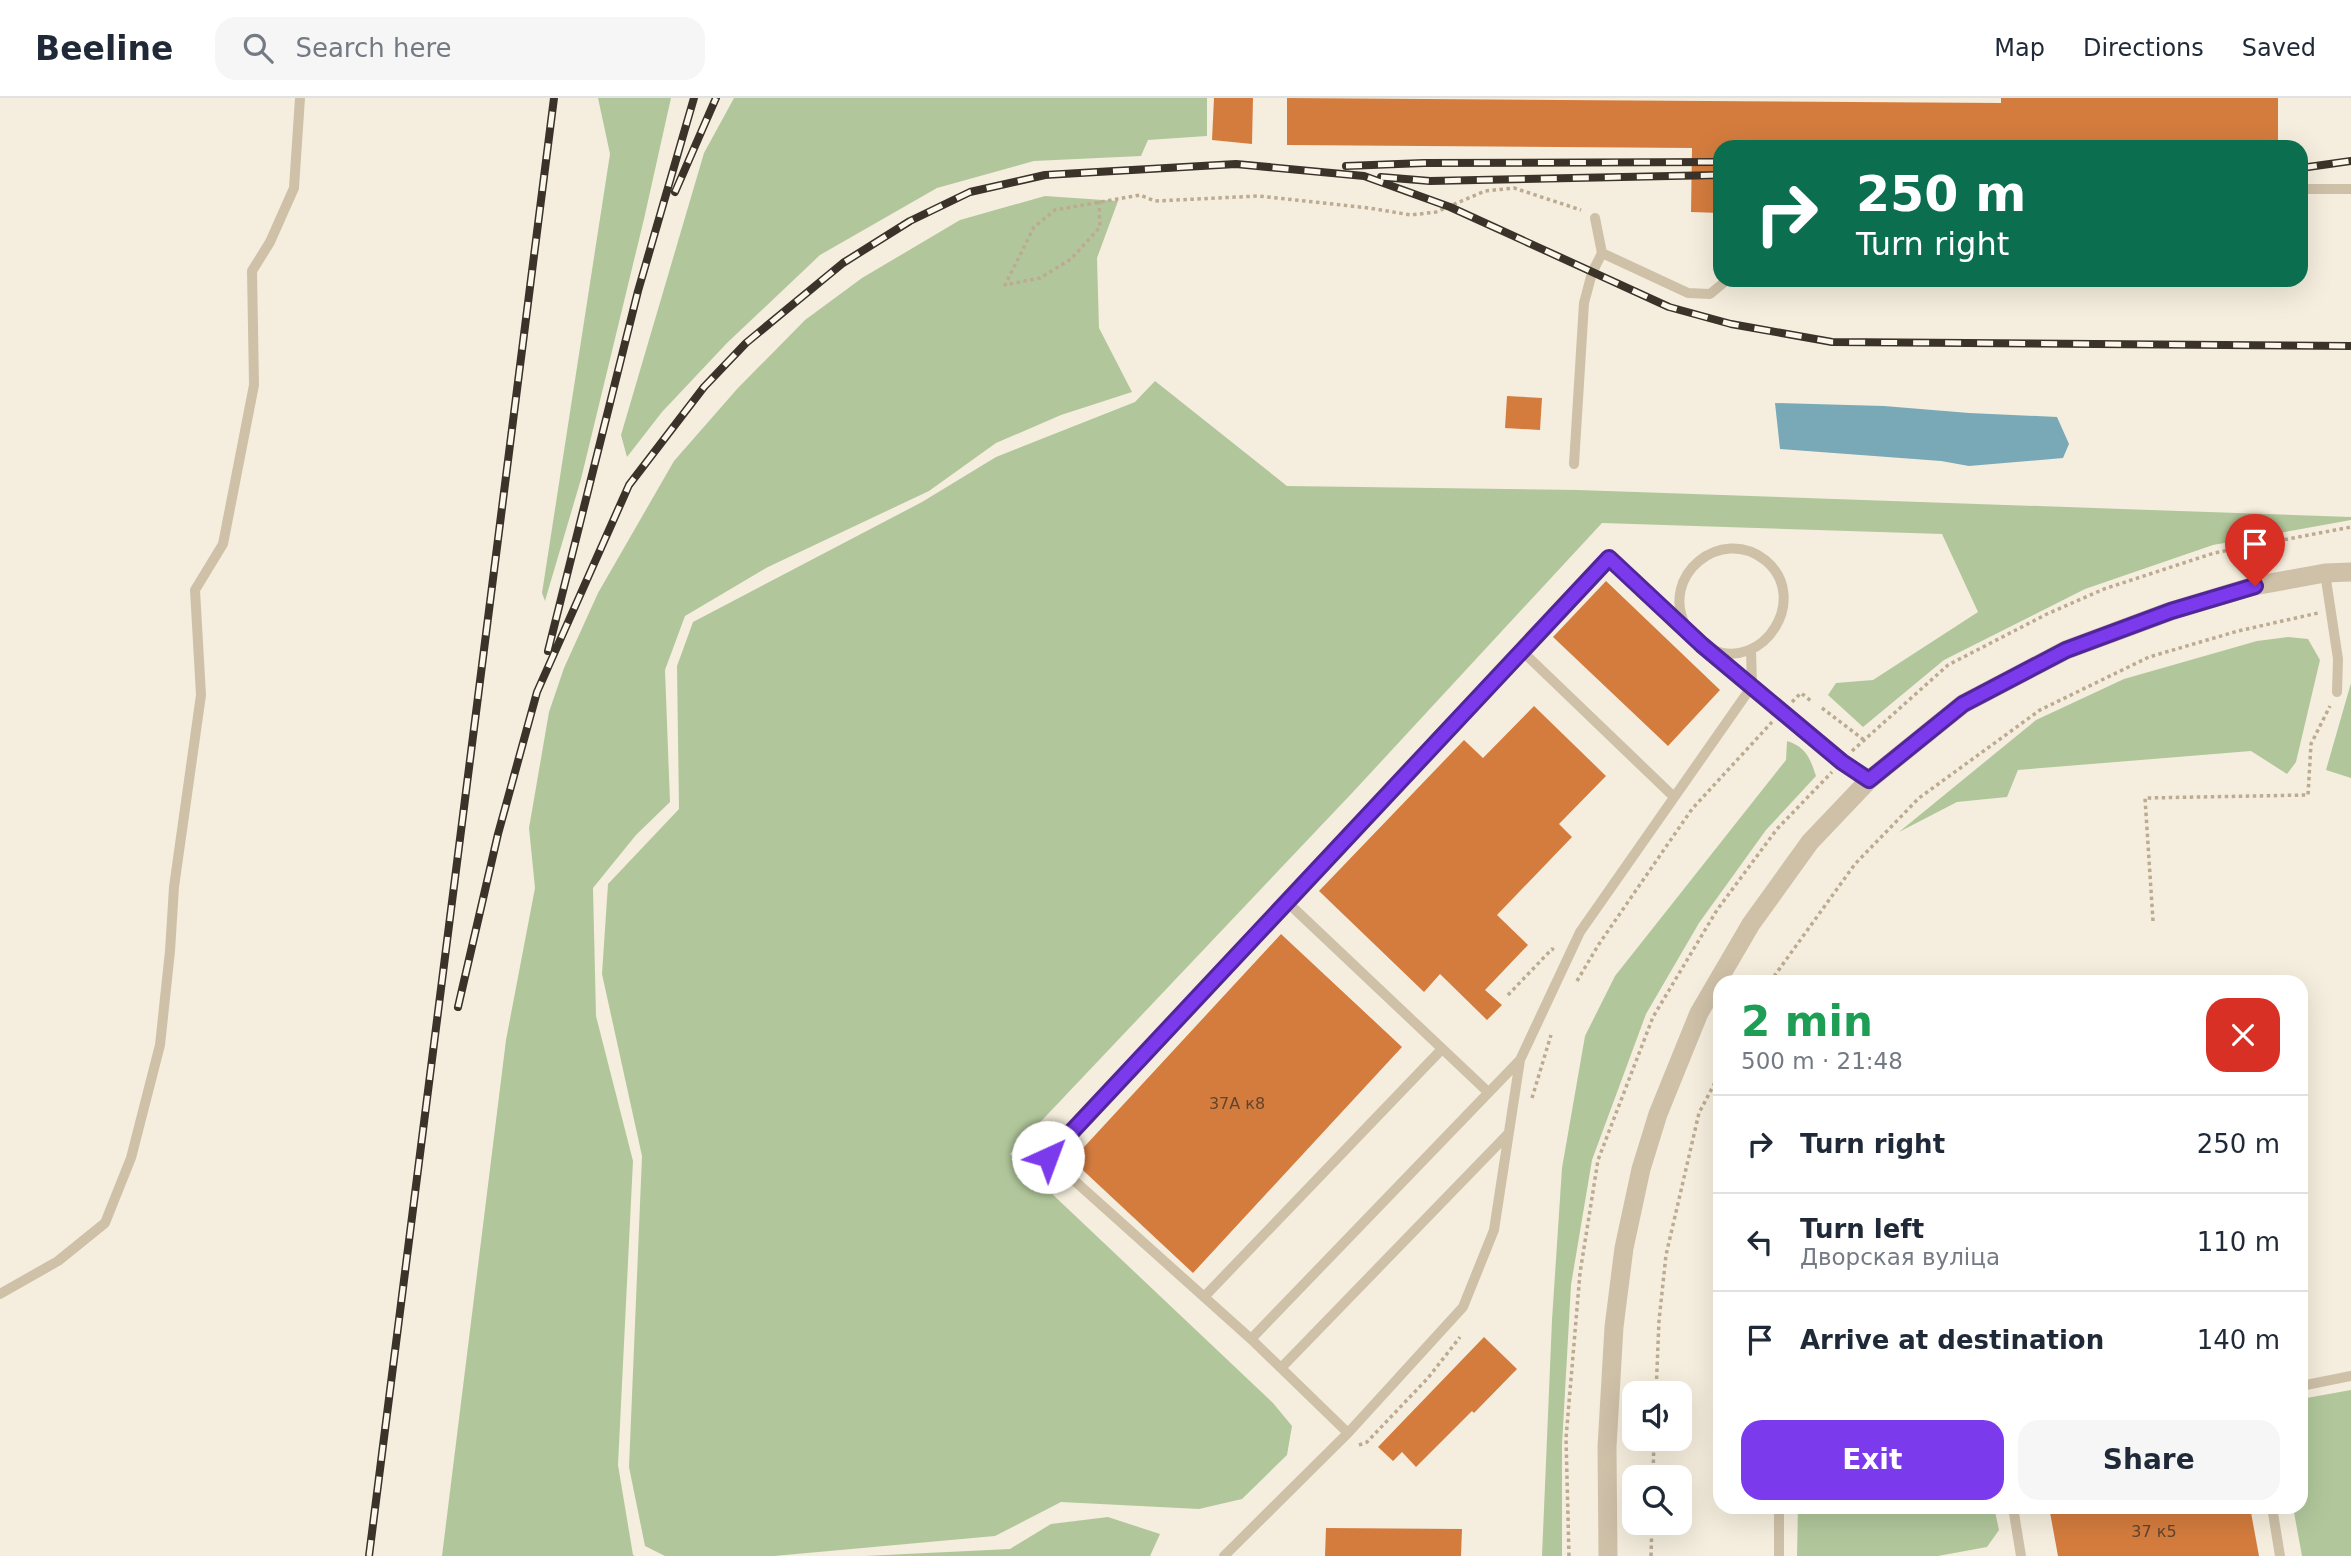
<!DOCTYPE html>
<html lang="en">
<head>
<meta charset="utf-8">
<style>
	body { margin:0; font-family:"DejaVu Sans",sans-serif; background:#f6f6f7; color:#1f2937; height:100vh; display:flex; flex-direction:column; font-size:26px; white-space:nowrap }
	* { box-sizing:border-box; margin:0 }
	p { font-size:23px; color:#747a83 }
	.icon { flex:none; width:38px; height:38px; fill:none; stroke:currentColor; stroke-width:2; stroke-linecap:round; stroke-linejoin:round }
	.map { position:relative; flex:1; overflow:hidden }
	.drawer { position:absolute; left:1713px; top:877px; width:595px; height:539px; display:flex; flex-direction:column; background:#fff; border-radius:21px; box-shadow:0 7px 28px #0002 }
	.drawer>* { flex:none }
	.guide { position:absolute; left:1713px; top:42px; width:595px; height:147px; border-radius:21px; box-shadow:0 7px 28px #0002; background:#0b6e4f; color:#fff; overflow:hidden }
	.controls { position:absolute; left:1622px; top:1283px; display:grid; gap:14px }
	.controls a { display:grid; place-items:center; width:70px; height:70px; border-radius:14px; background:#fff; box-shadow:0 7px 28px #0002; font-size:35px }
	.pin { position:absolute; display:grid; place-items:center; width:60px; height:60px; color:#fff; margin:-72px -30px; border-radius:50% 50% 50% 0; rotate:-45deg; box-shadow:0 0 7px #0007 }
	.pin .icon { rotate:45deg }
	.me { position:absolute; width:77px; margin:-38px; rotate:43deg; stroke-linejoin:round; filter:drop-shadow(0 0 5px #0008) }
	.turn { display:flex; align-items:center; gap:24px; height:147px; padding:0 28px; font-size:32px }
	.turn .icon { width:91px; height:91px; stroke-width:2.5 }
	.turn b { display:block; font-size:49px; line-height:60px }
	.round { display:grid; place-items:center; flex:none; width:74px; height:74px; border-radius:21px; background:#f6f6f7 }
	.head { display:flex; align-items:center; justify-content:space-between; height:119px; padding:0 28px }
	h1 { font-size:42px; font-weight:800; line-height:52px; color:#1e9e55 }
	.button { display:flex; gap:14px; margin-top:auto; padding:14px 28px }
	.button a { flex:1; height:80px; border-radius:21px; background:#7c3aed; color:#fff; font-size:28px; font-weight:800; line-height:80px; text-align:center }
	.button a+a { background:#f6f6f7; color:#1f2937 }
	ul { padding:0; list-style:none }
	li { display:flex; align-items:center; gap:21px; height:98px; padding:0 28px; border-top:2px solid #e0e1e3 }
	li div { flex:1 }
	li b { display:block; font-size:26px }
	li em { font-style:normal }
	header { display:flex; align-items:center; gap:42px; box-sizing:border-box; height:98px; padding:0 35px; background:#fff; border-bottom:2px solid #e0e1e3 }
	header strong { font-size:33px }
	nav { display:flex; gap:38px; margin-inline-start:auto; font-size:24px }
	.search { width:490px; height:63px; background:#f6f6f7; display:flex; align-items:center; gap:18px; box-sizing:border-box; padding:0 24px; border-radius:21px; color:#747a83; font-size:26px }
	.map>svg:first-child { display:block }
	.green { fill:#b1c79b }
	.water { fill:#79a9b6 }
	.building { fill:#d47c3e }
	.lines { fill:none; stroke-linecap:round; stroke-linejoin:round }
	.path { stroke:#bcab91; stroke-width:3.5; stroke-dasharray:3.5 3.5; stroke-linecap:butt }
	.service { stroke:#cfc1a8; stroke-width:10 }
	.tertiary { stroke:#cfc1a8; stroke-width:19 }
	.rail-casing { stroke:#3b3229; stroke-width:8 }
	.rail { stroke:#fcf7eb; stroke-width:5; stroke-dasharray:16; stroke-linecap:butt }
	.route-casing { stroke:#51269a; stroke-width:18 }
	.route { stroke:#7c3aed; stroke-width:12 }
	.labels { text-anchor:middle; stroke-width:7; stroke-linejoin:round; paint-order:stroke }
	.number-label { font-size:16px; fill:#61442e }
</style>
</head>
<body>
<header>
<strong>Beeline</strong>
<div class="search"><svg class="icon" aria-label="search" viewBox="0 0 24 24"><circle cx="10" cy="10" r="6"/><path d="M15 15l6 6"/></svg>Search here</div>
<nav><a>Map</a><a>Directions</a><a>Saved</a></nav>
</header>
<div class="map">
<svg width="2351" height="1458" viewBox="0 0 2351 1458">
	<rect width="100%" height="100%" fill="#f5eede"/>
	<path class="green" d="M598,0H671L644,121L581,381L545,503L542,495L610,56Z
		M734,0H1207V38L1148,42L1141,58L1034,63L937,90L820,157L727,245L662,314L627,359L621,337L704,55Z
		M1045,98L1118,103L1097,160L1099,230L1132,294L1061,317L996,345L929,393L768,469L685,518L665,572L670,704L636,737L593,790L596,918L633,1063L618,1367L633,1457L635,1458H442L506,942L535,790L529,730L549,614L564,570L598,495L674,363L737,291L805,222L862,180L960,122Z
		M1155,283L1287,388L1578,392L2351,419V422L2213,447L2085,491L1944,562L1863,629L1828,597L1836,585L1873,582L1978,514L1942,436L1602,425L1353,694L1010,1056L1273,1305L1292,1328L1287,1357L1242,1401L1199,1411L1061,1404L995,1438L774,1458H665L645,1448L629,1369L642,1058L602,876L608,786L679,711L677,568L693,524L922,404L996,359L1135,304Z
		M2288,539L2308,541L2320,562L2296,664L2287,676L2251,653L2018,672L2007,699L1957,704L1899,734L2036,622L2124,581L2257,543Z
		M2351,585V680L2326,672Z
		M1787,643C1806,649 1810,660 1816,678L1766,732L1699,825L1646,916L1592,1062L1571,1187L1562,1347V1458H1542L1552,1222L1562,1070L1585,938L1615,878L1786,662Z
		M2351,1292V1458H2302L2293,1409H2301V1301Z
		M1798,1409H1994L1999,1432L1987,1449L1938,1458H1797Z
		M1108,1419L1160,1436L1150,1458H864L1010,1451L1051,1426Z"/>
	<path class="water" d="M1775,305L1884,308L1969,315L2057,319L2069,346L2063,360L1969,368L1941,363L1780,351Z"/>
	<path class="building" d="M1214,0H1253L1252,46L1212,42Z
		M1287,0L2001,5V0H2278V49H1720V115L1691,114L1692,50L1287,47Z
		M1507,298L1542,300L1540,332L1505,330Z
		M1606,483L1720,592L1668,648L1553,539Z
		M1534,608L1606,678L1559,726L1572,739L1497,817L1528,847L1485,892L1502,907L1487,922L1440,876L1424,894L1319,793L1464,642L1483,660Z
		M1281,836L1402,949L1193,1175L1072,1062Z
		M1484,1239L1517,1271L1474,1315L1472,1313L1416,1369L1402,1354L1393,1363L1378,1349Z
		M2049,1409H2250L2259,1458H2058Z
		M1326,1430L1462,1431L1461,1458H1325Z"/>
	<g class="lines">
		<path class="path" d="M1099,103L1100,129L1071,161L1040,180L1005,187L1034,129L1055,112L1140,97L1155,103L1259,98L1369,110L1411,117L1436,114L1485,93L1514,90L1581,112
			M1792,604L1801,595L1811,603
			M1822,610L1864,642
			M1852,653L1948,567L2047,516L2104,491L2214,455L2351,429
			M2153,823L2145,700L2308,697L2311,646L2330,608
			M1577,883L1599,846L1692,711L1772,624
			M1770,884L1855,766L1919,700L2040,612L2149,559L2238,533L2318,515
			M1508,897L1552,851L1554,852
			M1532,1000L1551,937
			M1656,1295L1659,1223L1666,1157L1699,1015L1720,975
			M1359,1347L1367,1344L1428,1280L1460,1239
			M1653,1379L1654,1340
			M1569,1458L1566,1340L1580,1175L1598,1062L1653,919L1717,812L1777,731L1832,674
			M1651,1458L1652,1424"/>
		<path class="service" d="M2301,91H2351
			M1595,120L1602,155
			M1574,366L1584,205L1592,175L1602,155L1688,195L1710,196L1727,182
			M2325,475L2338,561L2337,594
			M1686,528C1659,478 1721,427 1765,462C1811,499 1764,575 1711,551
			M1751,552L1752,588
			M1522,553L1674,699
			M1520,962L1251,1241L1348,1335L1463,1209L1494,1132L1520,962L1580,834L1752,588L1842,664L1869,682
			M1488,994L1286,803L1609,460L1702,547L1752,588
			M0,1196L58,1163L105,1125L131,1060L160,947L170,853L174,789L201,597L195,492L223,446L254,287L252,173L270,144L294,90L300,0
			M1204,1199L1442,951
			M1251,1241L1048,1059L1286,803
			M1281,1270L1508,1036
			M2301,1288L2351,1278
			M1779,1409V1458
			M2013,1409L2021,1458
			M2272,1409L2280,1458
			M1224,1458L1348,1335"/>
		<path class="tertiary" d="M1608,1458L1607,1349L1614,1229L1624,1150L1641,1071L1658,1016L1699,915L1751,826L1810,744L1869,682L1963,606L2066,552L2171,513L2254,488L2325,475L2351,474"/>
		<g class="rail-casing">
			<path id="rail" d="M1346,68L1424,65L1720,64
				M2301,70L2351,63
				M1381,79L1430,83L1720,77
				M675,94L716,0
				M548,553L638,193L694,0
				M458,909L498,736L537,594L629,387L704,289L746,245L843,165L910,123L970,94L1045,77L1236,66L1364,78L1450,109L1669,209L1731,226L1832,244L2351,248
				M369,1458L554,0"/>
		</g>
		<use href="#rail" class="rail"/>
	</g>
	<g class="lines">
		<g class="route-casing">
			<path id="route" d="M1048,1059L1609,460L1702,547L1842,664L1869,682L1963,606L2066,552L2171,513L2255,488"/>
		</g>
		<use href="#route" class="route"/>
	</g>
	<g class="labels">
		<g class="number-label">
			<text x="1237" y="1011">37А к8</text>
			<text x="2154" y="1439">37 к5</text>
		</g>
	</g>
</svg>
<div class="controls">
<a><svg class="icon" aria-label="sound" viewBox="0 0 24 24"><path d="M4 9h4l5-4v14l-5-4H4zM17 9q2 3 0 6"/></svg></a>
<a><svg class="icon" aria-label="search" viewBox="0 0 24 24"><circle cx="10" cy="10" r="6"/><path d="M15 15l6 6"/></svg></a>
</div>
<div class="pin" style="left:2255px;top:488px;background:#d93025"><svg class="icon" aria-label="arrive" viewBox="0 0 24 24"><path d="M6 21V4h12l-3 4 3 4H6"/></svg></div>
<svg class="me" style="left:1048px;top:1059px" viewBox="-20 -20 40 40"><circle r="19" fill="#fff"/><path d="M0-13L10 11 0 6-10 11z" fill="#7c3aed"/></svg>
<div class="guide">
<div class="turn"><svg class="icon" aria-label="right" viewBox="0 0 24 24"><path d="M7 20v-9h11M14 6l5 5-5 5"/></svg><div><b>250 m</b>Turn right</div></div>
</div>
<section class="drawer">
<div class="head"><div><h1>2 min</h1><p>500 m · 21:48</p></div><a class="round" style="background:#d93025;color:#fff"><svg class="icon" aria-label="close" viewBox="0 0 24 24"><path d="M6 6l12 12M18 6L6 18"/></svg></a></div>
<ul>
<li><svg class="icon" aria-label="right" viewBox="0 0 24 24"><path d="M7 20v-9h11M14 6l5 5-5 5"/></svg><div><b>Turn right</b></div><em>250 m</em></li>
<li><svg class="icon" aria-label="left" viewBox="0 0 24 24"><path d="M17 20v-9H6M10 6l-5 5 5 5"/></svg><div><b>Turn left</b><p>Дворская вуліца</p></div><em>110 m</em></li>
<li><svg class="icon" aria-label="arrive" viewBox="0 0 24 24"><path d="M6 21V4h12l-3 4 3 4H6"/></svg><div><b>Arrive at destination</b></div><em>140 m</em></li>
</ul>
<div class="button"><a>Exit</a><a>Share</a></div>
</section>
</div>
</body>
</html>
